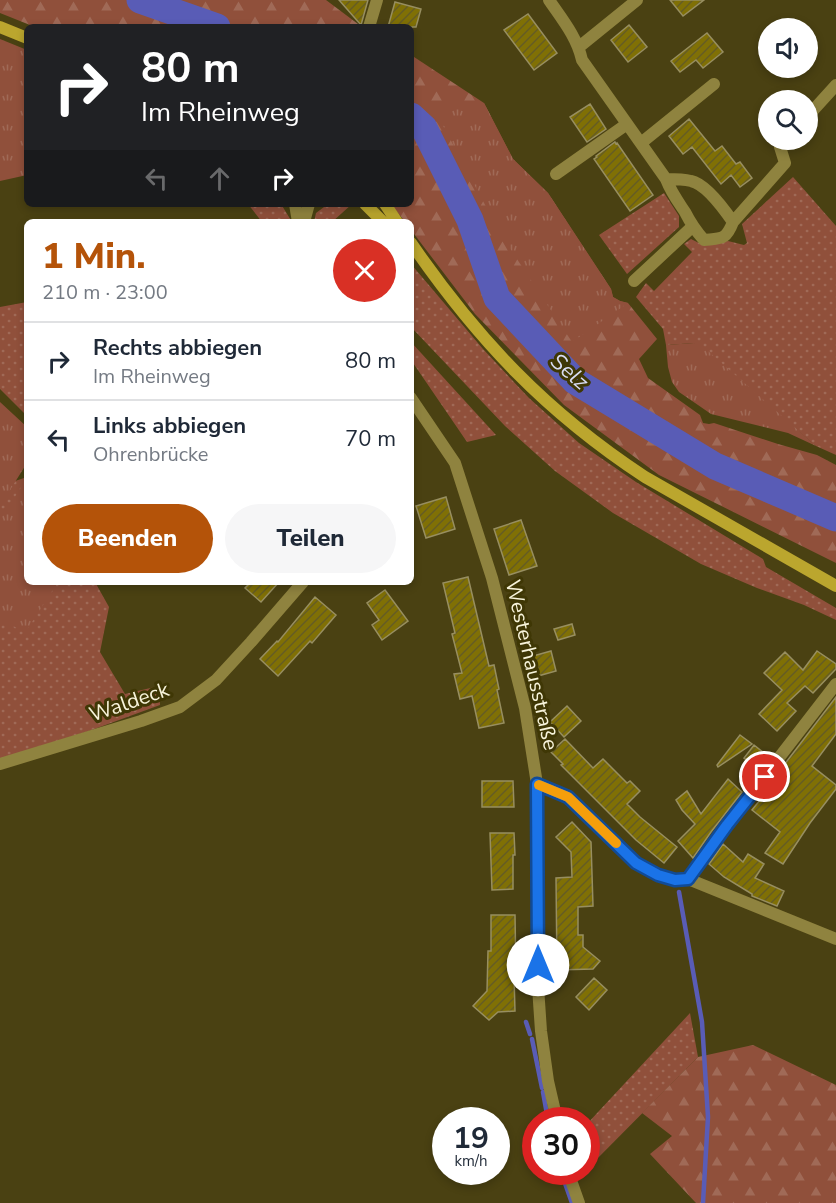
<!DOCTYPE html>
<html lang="de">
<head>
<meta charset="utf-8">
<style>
	body { margin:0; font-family:"Nunito Sans",sans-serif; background:#f6f6f7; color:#1f2937; height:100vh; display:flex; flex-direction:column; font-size:22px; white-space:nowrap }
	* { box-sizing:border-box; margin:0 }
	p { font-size:20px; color:#747a83 }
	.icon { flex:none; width:33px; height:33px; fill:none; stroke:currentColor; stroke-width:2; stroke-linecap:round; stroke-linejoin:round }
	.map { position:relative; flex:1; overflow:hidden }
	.side { position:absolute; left:24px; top:219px; width:390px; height:366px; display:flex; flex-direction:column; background:#fff; border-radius:9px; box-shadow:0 3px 9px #0003 }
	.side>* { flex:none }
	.top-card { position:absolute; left:24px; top:24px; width:390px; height:183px; border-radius:9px; box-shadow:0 3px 9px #0003; background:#202124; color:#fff; overflow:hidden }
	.tools { position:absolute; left:758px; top:18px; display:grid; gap:12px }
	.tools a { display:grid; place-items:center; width:60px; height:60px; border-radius:50%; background:#fff; box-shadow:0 3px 9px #0003; font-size:30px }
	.speed { position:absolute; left:432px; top:1107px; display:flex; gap:12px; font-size:30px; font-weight:700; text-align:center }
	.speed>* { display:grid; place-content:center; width:78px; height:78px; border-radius:50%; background:#fff; box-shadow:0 3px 9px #0003; line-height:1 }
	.speed small { font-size:15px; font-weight:400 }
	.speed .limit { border:9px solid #d22; background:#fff; color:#111 }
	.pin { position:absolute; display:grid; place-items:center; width:51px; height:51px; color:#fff; margin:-26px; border:3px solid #fff; border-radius:50%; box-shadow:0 2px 6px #0007 }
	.me { position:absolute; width:66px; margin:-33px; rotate:0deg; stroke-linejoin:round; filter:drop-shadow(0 0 4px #0008) }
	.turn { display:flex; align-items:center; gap:21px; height:126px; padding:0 18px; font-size:27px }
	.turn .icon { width:78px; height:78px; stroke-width:2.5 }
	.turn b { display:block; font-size:42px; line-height:51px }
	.lanes { display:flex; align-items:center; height:57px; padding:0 18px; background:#0003; justify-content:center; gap:30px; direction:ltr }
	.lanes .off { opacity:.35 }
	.round { display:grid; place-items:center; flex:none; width:63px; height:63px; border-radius:32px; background:#f6f6f7 }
	.head { display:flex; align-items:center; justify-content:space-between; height:102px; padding:0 18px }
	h1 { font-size:36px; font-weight:800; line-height:45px; color:#b45309 }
	.cta { display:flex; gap:12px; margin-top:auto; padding:12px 18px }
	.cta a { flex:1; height:69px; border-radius:36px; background:#b45309; color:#fff; font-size:24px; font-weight:800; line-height:69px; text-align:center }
	.cta a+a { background:#f6f6f7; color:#1f2937 }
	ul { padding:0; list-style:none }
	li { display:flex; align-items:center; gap:18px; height:78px; padding:0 18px; border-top:2px solid #e0e1e3 }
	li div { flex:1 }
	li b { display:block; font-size:22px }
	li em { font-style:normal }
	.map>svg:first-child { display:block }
	.grass { fill:url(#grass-dots) }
	.forest { fill:url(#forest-firs) }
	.park { fill:url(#park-tufts) }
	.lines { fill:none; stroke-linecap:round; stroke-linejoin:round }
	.stream { stroke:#595cb6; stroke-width:4.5 }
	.river { stroke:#595cb6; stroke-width:27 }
	.building { fill:url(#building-hatch); stroke:#978e60; stroke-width:1.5 }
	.minor { stroke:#8f833f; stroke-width:12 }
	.secondary { stroke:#bba62e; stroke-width:12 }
	.route-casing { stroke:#114b97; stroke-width:15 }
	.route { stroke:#1a73e8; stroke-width:10 }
	.slow { stroke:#f59e0b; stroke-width:10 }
	.labels { text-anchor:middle; stroke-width:6; stroke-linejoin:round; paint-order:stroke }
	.street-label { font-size:21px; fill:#f8f4db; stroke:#3f3705 }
	.water-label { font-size:22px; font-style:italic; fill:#d8dcf4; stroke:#3f3705 }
</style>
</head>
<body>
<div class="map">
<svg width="836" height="1203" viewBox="0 0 836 1203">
	<defs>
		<pattern id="grass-dots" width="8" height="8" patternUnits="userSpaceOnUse" patternTransform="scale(1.5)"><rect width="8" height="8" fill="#90503b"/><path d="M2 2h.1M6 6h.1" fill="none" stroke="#a06a57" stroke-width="1.8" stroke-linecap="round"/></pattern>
		<pattern id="forest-firs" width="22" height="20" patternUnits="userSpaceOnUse" patternTransform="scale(1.5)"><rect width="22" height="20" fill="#90503b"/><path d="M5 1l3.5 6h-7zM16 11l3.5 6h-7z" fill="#a06a57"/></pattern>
		<pattern id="park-tufts" width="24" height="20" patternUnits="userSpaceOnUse" patternTransform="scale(1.5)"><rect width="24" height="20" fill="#90503b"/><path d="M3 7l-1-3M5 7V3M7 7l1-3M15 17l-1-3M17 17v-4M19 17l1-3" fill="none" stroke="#a06a57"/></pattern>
		<pattern id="building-hatch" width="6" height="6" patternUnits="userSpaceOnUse" patternTransform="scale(1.5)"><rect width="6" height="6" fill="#807005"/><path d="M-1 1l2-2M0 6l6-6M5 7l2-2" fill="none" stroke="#655c24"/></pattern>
	</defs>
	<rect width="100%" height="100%" fill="#4a4112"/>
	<path class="grass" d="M793,177L836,226V455L816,446L694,343L666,345L663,329L636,297L646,283L654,291L692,252L684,244L691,239L703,245L728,241L744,245L747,243L742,224Z
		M664,193L679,216V227L627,274L599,235Z
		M248,204H281L292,222H262Z
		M328,204H352L332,222H314L316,213Z
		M411,264L483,349L529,398L579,443L636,482L763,559L766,567L836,608V620L804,605L757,588L701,564L613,513L555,471L505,426L411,327Z
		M27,302V416L0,389V307Z
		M411,342L496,435L467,442L411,360Z
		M27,477V582H95L109,607L100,652L125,694L159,686L160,705L89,731L0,759V486Z
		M690,1013L698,1057L587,1169L586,1125Z"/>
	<path class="forest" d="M0,0H326L362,27H35L0,13Z
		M411,55L484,103L513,159L548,193L611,289L613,297L620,301L628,303L657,339L639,359L648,378L700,415L703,423L709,424L714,423L778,444L817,455L836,465V563L659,475L564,405L475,314L411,230V222H405L391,204H411Z
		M753,1045L836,1085V1203H696L650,1154L672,1136L642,1113L698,1057Z"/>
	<path class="park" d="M0,39L27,50V175L0,181Z
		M431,103H484L513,159L548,193L611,289L613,297L620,301L628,303L572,342L501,235Z
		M694,343L700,344L816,446L788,433L711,414L698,405L679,392L672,382L668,367L666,345Z
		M0,402L27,427V463L0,506Z
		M27,478V582H58L25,633L0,618V520Z"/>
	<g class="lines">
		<path class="stream" d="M679,892L702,1022L708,1117L703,1203
			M526,1022L530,1034
			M532,1039L542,1088
			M543,1092L548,1120
			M561,1172L572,1203"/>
		<path class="river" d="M140,0L217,27
			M411,116L424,128L470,220L497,298L575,381L715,466L836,518"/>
	</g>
	<path class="building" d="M339,0H368L361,25Z
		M670,0H704L683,16Z
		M395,2L421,9L416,27H388Z
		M528,14L557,53L534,70L504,30Z
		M629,25L647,47L628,62L611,40Z
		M707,33L723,52L703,68L696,60L680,72L671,61Z
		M590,104L606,129L587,142L570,117Z
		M689,119L715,151L722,146L736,164L740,162L752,178L740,187L731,175L721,184L692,147L683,154L669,136Z
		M615,142L616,144L617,143L653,195L630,211L594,159L597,157L596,156Z
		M446,497L455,529L426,538L416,506Z
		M521,520L537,566L509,575L494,529Z
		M468,577L489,666L494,665L499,689L497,690L504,723L479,728L472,696L460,699L454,674L462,673L452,634L455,633L443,583Z
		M251,582H279L261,602L245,588Z
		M385,590L408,621L382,640L372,625L379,620L367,603Z
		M315,597L336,615L312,643L310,641L278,676L260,659L277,641L278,642Z
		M572,624L575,635L558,640L554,629Z
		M551,651L556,671L538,676L533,656Z
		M817,651L836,664V669L813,693L805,686L787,703L796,711L777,731L759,714L782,690L764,673L785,652L803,670Z
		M836,697V734L812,766L836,785V789L810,823L783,864L765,853L780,832L752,810L773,784L771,782Z
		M567,706L581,721L564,737L550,722Z
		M740,735L752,744L718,767L717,765Z
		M565,739L593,768L603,759L627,783L630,781L640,791L627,804L640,817L677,847L664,863L636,840L561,765L563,764L551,752Z
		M754,745L769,757L759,770L744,758Z
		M728,779L742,792L711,832L693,858L678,841L695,824L682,810L676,800L687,791L701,814Z
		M482,781H513L514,807H482Z
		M572,822L591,842L593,906L578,907V935H583V947L600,961L593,969L557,970L556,878L572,877L571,852L556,837Z
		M490,833H514L515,855H513V889L492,890Z
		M723,844L743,862L748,854L764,864L755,878L784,891L777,906L752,896V894L724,877L709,864Z
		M491,915H515L516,976H514L515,1011L498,1012L489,1020L473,1006L487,991L488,951H491Z
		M594,978L607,990L589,1010L576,997Z"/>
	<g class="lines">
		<path class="minor" d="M549,0C562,19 577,37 582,60L666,179C671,192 677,200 685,212C691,224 695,230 704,240C722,238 726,240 733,222L785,163L780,147L786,140
			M369,27L377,0
			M579,47L637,0
			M807,117L836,85
			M641,143L714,84
			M556,174L627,124
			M666,179C674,179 683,179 691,181C706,184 724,209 733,222
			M295,204L298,222
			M304,222L309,204
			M634,281L692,227
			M411,398L455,463L492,578L525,708L537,784L538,987L541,1031L548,1081L557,1120
			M0,764L141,721L180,707L216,680L251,642L303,582
			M537,784L568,797L636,863L658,875L675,880L688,879L836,939
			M688,879L727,825L836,684
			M568,1172L579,1203"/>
		<path class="secondary" d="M0,27L27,38
			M365,204L383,222
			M385,204L397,222
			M411,243C478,340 546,412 645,477L836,586"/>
	</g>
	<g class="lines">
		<g class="route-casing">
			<path id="route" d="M538,965L537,784L568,797L636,863L658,875L675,880L688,879L727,825L765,777"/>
		</g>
		<use href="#route" class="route"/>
		<path class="slow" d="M539,785L568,797L616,843"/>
	</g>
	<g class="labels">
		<g class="street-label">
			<text transform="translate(532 665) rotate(77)" y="7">Westerhausstraße</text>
			<text transform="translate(129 702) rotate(-19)" y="7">Waldeck</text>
		</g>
		<g class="water-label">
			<text transform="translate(570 371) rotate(41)" y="8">Selz</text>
		</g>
	</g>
</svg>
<div class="tools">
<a><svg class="icon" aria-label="sound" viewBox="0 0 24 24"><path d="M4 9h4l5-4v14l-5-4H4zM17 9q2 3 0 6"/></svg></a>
<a><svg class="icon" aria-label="search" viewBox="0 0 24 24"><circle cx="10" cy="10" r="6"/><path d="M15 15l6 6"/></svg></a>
</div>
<div class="speed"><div>19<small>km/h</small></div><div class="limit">30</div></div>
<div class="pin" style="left:765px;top:777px;background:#d93025"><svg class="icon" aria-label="arrive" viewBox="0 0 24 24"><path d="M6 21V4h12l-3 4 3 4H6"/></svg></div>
<svg class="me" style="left:538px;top:965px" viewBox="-20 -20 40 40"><circle r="19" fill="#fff"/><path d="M0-13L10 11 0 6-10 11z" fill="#1a73e8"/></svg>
<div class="top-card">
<div class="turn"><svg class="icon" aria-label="right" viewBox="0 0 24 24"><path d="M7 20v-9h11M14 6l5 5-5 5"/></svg><div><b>80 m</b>Im Rheinweg</div></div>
<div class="lanes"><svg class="icon off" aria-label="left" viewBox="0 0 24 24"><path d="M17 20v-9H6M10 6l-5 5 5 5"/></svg><svg class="icon off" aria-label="ahead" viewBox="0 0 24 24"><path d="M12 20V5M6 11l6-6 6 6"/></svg><svg class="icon" aria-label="right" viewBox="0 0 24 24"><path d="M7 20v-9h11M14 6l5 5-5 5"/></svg></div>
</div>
<section class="side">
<div class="head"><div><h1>1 Min.</h1><p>210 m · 23:00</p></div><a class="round" style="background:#d93025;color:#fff"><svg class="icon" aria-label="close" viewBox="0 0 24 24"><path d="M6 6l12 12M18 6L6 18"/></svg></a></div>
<ul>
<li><svg class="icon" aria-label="right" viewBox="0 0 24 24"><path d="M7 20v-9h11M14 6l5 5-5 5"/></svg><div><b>Rechts abbiegen</b><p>Im Rheinweg</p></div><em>80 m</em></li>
<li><svg class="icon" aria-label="left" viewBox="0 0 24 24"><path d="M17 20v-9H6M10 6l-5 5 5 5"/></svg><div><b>Links abbiegen</b><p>Ohrenbrücke</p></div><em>70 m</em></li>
</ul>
<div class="cta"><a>Beenden</a><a>Teilen</a></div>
</section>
</div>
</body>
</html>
